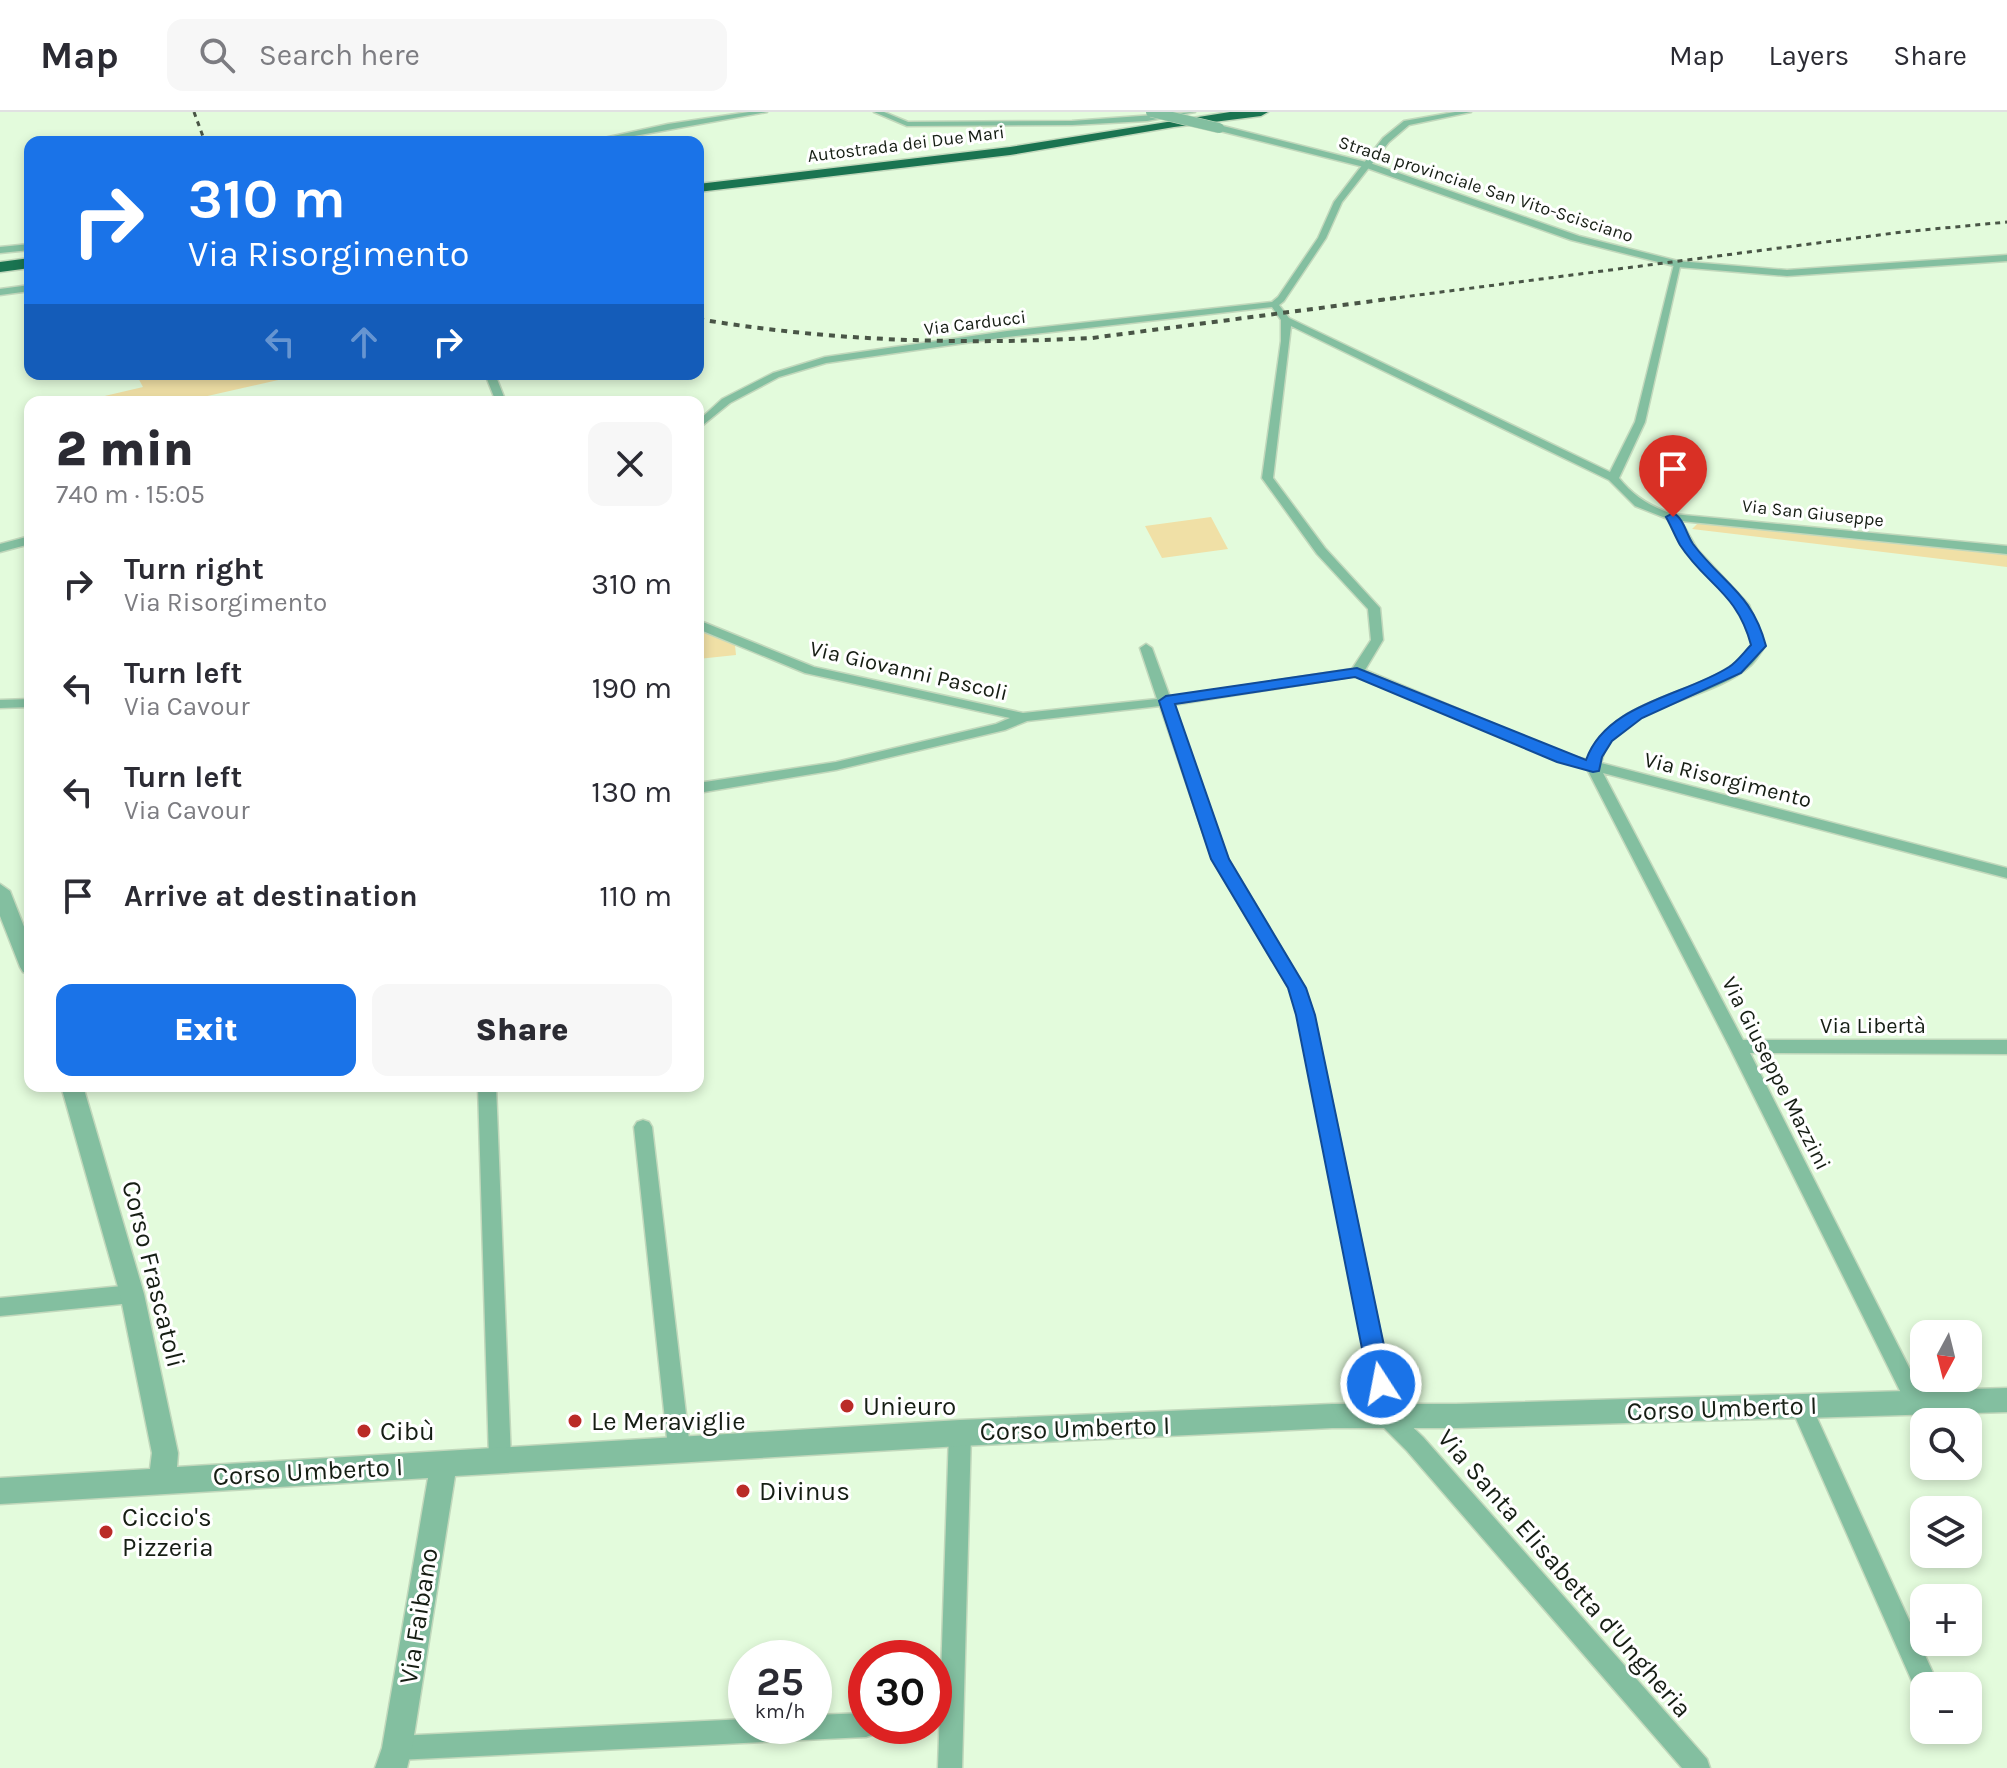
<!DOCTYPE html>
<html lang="en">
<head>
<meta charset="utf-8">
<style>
	body { margin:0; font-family:Karla,sans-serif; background:#f7f7f7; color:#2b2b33; height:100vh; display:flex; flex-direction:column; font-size:30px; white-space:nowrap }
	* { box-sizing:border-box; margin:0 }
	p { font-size:26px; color:#7c7c81 }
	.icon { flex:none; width:44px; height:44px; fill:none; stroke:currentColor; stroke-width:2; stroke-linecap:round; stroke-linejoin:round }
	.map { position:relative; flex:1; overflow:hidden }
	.panel { position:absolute; left:24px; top:284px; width:680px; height:696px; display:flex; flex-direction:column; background:#fff; border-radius:16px; box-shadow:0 4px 12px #0003 }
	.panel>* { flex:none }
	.guide { position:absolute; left:24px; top:24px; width:680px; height:244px; border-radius:16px; box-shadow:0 4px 12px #0003; background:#1a73e8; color:#fff; overflow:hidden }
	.needle { width:52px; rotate:187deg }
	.buttons { position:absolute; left:1910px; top:1208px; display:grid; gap:16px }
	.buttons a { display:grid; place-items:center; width:72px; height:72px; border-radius:16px; background:#fff; box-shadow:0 4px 12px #0003; font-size:40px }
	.speed { position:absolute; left:728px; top:1528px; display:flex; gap:16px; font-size:40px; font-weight:700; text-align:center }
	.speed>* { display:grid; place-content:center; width:104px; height:104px; border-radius:50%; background:#fff; box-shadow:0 4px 12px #0003; line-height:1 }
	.speed small { font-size:20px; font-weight:400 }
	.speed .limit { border:12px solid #d22; background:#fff; color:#111 }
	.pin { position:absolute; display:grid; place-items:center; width:68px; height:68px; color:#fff; margin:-82px -34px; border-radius:50% 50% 50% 0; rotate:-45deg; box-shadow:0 0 8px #0007 }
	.pin .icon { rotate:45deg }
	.me { position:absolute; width:88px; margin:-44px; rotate:349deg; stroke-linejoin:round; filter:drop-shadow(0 0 6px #0008) }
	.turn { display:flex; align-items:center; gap:28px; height:168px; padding:0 32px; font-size:36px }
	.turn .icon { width:104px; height:104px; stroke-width:2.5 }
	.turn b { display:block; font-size:56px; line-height:68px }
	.lanes { display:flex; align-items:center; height:76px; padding:0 32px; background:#0003; justify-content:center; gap:40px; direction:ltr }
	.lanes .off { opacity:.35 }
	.round { display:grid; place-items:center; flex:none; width:84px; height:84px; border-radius:16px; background:#f7f7f7 }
	.summary { display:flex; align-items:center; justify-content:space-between; height:136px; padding:0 32px }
	h1 { font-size:48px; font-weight:800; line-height:60px }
	.primary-button { display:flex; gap:16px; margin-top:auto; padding:16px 32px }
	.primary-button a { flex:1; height:92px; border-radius:16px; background:#1a73e8; color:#fff; font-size:32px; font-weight:800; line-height:92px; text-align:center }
	.primary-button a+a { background:#f7f7f7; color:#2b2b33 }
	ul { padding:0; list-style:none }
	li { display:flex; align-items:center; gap:24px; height:104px; padding:0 32px }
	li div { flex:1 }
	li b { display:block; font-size:30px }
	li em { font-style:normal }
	header { display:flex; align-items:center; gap:48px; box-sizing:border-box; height:112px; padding:0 40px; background:#fff; border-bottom:2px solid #e1e1e2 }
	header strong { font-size:38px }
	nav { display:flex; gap:44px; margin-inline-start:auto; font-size:28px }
	.search { width:560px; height:72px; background:#f7f7f7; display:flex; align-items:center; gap:20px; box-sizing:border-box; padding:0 28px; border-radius:16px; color:#7c7c81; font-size:30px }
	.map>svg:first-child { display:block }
	.green { fill:#f0e0a6 }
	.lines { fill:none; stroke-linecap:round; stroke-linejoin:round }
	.minor-casing { stroke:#c2d8bc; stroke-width:3 }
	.tertiary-casing { stroke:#c2d8bc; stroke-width:3 }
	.motorway-casing { stroke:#c2d8bc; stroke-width:3 }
	.minor { fill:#83bfa0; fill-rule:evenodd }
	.tertiary { fill:#83bfa0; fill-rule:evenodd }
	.motorway { fill:#1a7451; fill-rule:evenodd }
	.rail-far1 { stroke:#495546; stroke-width:3; stroke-dasharray:5 5; stroke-linecap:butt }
	.rail { stroke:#495546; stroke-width:4; stroke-dasharray:6 6; stroke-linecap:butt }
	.tertiary-bridge-casing { stroke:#c2d8bc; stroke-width:11; stroke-linecap:butt }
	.tertiary-bridge { stroke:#83bfa0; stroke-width:10 }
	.route { fill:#1a73e8; stroke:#114b97; stroke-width:2 }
	.poi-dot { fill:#ba2b27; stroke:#fff; stroke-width:3 }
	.labels { text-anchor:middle; stroke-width:6; stroke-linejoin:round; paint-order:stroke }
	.far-street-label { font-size:18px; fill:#161e14; stroke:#fff }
	.street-label { font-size:22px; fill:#161e14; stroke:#fff }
	.near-street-label { font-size:26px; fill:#161e14; stroke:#fff }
	.near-poi-label { font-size:26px; fill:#161e14; stroke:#fff; text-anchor:start }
</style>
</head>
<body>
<header>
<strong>Map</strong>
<div class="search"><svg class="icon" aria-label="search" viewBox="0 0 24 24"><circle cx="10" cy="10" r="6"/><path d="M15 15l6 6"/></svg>Search here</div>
<nav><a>Map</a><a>Layers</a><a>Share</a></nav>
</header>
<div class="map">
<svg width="2007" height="1656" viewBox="0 0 2007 1656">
	<rect width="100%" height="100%" fill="#e3fbdc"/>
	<path class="green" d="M136,262H305L181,290H79L143,275Z
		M1211,405L1228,437L1162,446L1145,414Z
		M1699,410L2007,441V455L1692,417Z
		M698,518L735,533L736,543L698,547Z"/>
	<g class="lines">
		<g class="minor-casing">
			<path id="minor" d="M749,0H767L601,30H586L668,12Z
				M874,0H884L908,10L1072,9L1195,0L1147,9L1072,13L907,14Z
				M1455,0H1471L1409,13L1389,30L1342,90L1326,126L1284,189L1279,193L1289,206L1610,360L1635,310L1674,152L1681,150L1645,310L1619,366C1633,384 1651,395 1673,402L2007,434V442L1681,409L1697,437L1749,493L1765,534C1761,540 1756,549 1750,554C1714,587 1633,592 1607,633C1604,638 1603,646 1601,651L2007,756V766L1603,661L1743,928H2007V942L1750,941L1923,1283L1927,1290L1923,1297L1916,1300L1909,1297L1729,934L1587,657L1558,649L1356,564L1173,593L1228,747L1305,876L1314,903L1397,1300L1423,1325L1707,1647L1710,1656H1682L1407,1339L1380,1312L1298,903L1289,876L1212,747L1160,594L1027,609L1005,618L836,658L698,681V671L836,650L996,612L1010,606L805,561L698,517V508L814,555L1023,601L1157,587L1140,536L1146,532L1152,536L1170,585L1352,557L1371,528L1368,497L1317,442L1262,366L1281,229V208L1272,195L1007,225L826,251L779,265L730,291L698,317V309L722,287L773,261L825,245L1007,219L1272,190L1278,185L1318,126L1334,90L1383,26L1404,9ZM1291,214L1609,368L1635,394L1668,407L1689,442L1737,494L1753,534C1711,588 1612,578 1588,648L1568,643L1365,558L1383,528L1380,496L1325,436L1273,366Z
				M30,132V138L0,141V135Z
				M30,173V179L0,183V177Z
				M485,262H495L506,290H496Z
				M30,424V432L0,440V432Z
				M30,587V595L0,596V588Z
				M478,974H496L511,1347L508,1354L500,1357L492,1354L489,1347Z
				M643,1008L649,1010L652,1015L690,1336L687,1343L679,1346L671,1343L668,1336L634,1015L637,1010Z
				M132,1173L139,1176L142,1182L139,1188L132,1191L0,1204V1186Z
				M1801,1283L1808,1286L1939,1574H1924V1585L1918,1583L1790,1293L1794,1286Z
				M960,1311L968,1314L971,1321L962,1656H938L949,1321L952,1314Z
				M866,1601V1614H878L875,1622L866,1625L397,1648L388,1645L385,1636L388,1627L397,1624L746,1607V1614H814V1603Z"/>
		</g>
		<g class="tertiary-casing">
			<path id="tertiary" d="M1219,13L1370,51L1579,124L1678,149L1787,158L2007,143V149L1787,164L1678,155L1571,128L1364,55L1216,18Z
				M0,772L10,779L30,830V862L23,860L20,855L0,804Z
				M61,974H83L144,1182L178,1341L177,1355L960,1308L1332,1292H1456L2007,1276V1300L1456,1316H1332L960,1334L455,1364L412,1636L407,1656H375L382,1636L428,1366L0,1392V1366L150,1357L152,1341L120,1182Z"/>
		</g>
		<g class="motorway-casing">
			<path id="motorway" d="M1230,0H1268L1261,4L1174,15L1010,43L698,80V72L1010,35Z
				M30,146V156L0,160V150Z"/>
		</g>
		<use href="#minor" class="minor"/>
		<use href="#tertiary" class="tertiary"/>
		<use href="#motorway" class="motorway"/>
		<path class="rail-far1" d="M194,0L205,30
			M1380,188L1902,120L2007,110"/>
		<path class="rail" d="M698,207C829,229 959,233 1092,226L1396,186"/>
		<g class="tertiary-bridge-casing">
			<path id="tertiary-bridge" d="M1151,0L1219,16"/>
		</g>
		<use href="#tertiary-bridge" class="tertiary-bridge"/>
	</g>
	<path class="route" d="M1673,401C1684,406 1686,422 1693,432C1723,472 1752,481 1766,534L1741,561L1642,606L1612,629L1602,645L1599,659L1593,660L1557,650L1355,565L1175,592L1229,747L1306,876L1315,903L1392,1272L1389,1279L1381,1282L1372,1279L1369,1272L1296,903L1288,876L1211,747L1159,589L1166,584L1357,556L1586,648C1606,591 1684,584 1729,555C1737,550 1744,540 1751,533C1737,480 1706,473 1680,433C1675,424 1671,414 1666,405Z"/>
	<g class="poi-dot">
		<circle cx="847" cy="1294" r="8"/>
		<circle cx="575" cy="1309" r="8"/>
		<circle cx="364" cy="1319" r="8"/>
		<circle cx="743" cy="1379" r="8"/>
		<circle cx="106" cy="1420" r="8"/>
	</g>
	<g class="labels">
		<g class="far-street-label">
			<text transform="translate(906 32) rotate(-7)" y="6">Autostrada dei Due Mari</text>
			<text transform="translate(1486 77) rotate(18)" y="6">Strada provinciale San Vito-Scisciano</text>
			<text transform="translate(975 211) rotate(-7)" y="6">Via Carducci</text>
			<text transform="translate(1813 401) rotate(6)" y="6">Via San Giuseppe</text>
		</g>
		<g class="street-label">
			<text transform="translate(909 558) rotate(13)" y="8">Via Giovanni Pascoli</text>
			<text transform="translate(1728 667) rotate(14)" y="8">Via Risorgimento</text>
			<text x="1873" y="921">Via Libertà</text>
			<text transform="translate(1777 961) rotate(63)" y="8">Via Giuseppe Mazzini</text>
		</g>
		<g class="near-street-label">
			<text transform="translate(154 1162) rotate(76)" y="9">Corso Frascatoli</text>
			<text transform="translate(1722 1296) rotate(-2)" y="9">Corso Umberto I</text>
			<text transform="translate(1075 1316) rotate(-2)" y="9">Corso Umberto I</text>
			<text transform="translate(308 1359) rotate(-3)" y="9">Corso Umberto I</text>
			<text transform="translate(1565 1461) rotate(49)" y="9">Via Santa Elisabetta d'Ungheria</text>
			<text transform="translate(418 1504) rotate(-81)" y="9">Via Faibano</text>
		</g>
		<g class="near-poi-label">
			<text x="863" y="1303">Unieuro</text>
			<text x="591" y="1318">Le Meraviglie</text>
			<text x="380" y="1328">Cibù</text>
			<text x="759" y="1388">Divinus</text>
			<text x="122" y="1414">Ciccio's<tspan x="122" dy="30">Pizzeria</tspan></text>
		</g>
	</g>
</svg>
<div class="buttons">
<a><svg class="needle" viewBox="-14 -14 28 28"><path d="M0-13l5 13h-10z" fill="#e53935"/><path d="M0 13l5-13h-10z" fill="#7c7c81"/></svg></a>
<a><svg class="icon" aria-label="search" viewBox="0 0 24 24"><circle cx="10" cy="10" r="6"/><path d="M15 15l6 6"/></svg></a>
<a><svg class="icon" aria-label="layers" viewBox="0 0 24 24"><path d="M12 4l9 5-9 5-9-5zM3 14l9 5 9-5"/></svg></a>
<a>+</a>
<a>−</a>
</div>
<div class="speed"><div>25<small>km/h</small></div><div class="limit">30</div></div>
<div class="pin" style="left:1673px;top:405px;background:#d93025"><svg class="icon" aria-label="arrive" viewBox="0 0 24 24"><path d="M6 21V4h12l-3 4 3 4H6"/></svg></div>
<svg class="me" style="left:1381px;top:1272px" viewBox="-20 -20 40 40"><circle r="17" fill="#1a73e8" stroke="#fff" stroke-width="3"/><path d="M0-11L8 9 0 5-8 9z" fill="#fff"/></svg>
<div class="guide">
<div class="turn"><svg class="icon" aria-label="right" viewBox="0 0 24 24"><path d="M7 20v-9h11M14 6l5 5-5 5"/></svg><div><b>310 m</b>Via Risorgimento</div></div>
<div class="lanes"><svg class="icon off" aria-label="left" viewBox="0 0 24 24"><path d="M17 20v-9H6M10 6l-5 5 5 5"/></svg><svg class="icon off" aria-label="ahead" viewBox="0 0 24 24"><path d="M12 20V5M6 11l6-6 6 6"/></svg><svg class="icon" aria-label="right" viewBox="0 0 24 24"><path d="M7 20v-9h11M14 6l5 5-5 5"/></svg></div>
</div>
<section class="panel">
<div class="summary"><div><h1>2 min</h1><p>740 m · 15:05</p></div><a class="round"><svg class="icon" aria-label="close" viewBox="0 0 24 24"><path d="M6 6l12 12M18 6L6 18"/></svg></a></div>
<ul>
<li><svg class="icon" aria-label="right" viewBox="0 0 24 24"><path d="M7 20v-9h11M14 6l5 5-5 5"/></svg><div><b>Turn right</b><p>Via Risorgimento</p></div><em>310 m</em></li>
<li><svg class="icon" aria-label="left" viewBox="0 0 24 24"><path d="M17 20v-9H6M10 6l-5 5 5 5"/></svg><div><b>Turn left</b><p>Via Cavour</p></div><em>190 m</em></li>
<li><svg class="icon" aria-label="left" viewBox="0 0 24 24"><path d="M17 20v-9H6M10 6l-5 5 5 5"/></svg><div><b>Turn left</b><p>Via Cavour</p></div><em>130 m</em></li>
<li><svg class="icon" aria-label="arrive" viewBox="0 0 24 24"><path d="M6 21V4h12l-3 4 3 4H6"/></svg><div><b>Arrive at destination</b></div><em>110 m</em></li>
</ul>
<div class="primary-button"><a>Exit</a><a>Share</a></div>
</section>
</div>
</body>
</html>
